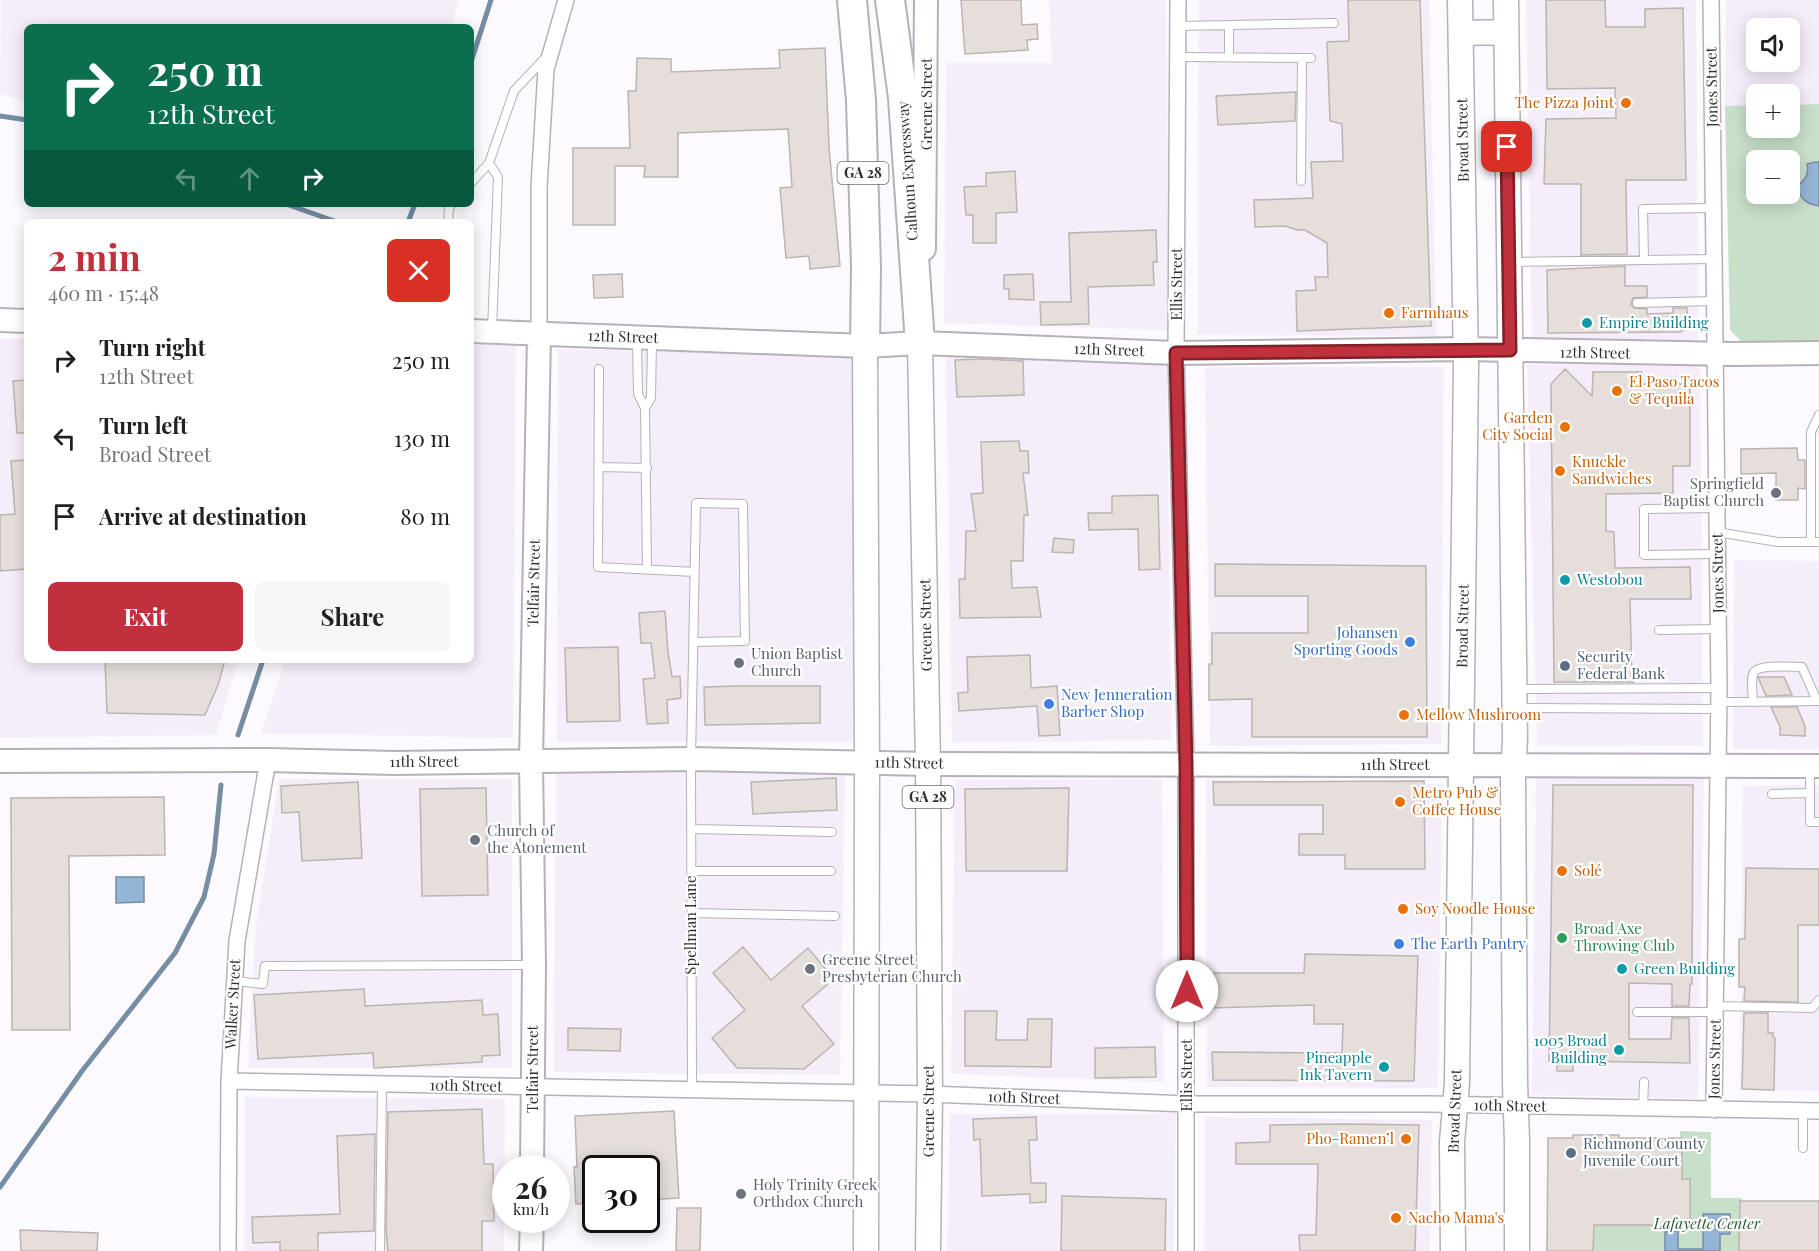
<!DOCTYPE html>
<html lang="en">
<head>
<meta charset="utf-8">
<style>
	body { margin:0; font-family:"Playfair Display",serif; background:#f6f6f6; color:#202124; height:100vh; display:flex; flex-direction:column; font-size:22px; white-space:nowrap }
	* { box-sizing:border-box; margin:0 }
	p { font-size:20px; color:#757577 }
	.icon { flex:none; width:33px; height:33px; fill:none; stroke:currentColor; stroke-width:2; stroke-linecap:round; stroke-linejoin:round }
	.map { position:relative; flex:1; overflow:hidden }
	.side { position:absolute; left:24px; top:219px; width:450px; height:444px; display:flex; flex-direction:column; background:#fff; border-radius:9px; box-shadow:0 3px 15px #0003 }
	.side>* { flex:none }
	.banner { position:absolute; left:24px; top:24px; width:450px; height:183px; border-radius:9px; box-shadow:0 3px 15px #0003; background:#0b6e4f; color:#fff; overflow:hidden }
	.fabs { position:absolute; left:1746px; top:18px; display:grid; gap:12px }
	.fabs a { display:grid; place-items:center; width:54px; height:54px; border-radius:9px; background:#fff; box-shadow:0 3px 15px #0003; font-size:30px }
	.speed { position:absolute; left:492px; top:1155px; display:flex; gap:12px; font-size:30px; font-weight:700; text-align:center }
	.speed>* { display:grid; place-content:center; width:78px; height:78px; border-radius:50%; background:#fff; box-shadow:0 3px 15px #0003; line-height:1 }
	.speed small { font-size:15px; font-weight:400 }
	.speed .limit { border:3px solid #111; border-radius:9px; background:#fff; color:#111 }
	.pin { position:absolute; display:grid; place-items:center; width:51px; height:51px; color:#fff; margin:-26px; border-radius:12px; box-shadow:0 3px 9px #0006 }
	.me { position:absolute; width:66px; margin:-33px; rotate:0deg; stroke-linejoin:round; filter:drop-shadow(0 0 4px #0008) }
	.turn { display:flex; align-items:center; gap:21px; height:126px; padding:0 24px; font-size:27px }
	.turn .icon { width:78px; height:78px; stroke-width:2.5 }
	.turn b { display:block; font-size:42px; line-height:51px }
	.lanes { display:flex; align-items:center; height:57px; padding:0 24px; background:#0003; justify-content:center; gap:30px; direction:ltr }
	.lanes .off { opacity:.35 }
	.round { display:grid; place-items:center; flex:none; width:63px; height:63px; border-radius:9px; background:#f6f6f6 }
	.headline { display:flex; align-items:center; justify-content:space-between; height:102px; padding:0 24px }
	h1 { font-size:36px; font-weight:700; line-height:45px; color:#c1313d }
	.primary-button { display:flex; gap:12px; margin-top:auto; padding:12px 24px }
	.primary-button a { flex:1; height:69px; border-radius:9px; background:#c1313d; color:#fff; font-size:24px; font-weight:700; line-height:69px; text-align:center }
	.primary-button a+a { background:#f6f6f6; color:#202124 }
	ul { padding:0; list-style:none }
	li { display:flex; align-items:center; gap:18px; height:78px; padding:0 24px }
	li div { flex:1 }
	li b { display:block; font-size:22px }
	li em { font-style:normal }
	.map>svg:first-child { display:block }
	.built { fill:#f5edf9; fill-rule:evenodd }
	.green { fill:#c8dfca; fill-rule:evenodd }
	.water { fill:#94b5d5; stroke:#768da4; stroke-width:1.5 }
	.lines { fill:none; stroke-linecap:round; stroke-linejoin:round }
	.stream { stroke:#768da4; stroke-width:5 }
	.building { fill:#e5deda; stroke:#bbb4b1; stroke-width:1.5 }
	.lane-casing { stroke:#b5b1b7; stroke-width:10 }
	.street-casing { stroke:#b5b1b7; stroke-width:18 }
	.secondary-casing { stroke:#b5b1b7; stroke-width:26 }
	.primary-casing { stroke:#b5b1b7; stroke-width:27 }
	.highway-casing { stroke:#b5b1b7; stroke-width:32 }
	.lane { stroke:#fff; stroke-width:8 }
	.street { stroke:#fff; stroke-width:15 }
	.secondary { stroke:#fff; stroke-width:22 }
	.primary { stroke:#fff; stroke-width:24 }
	.highway { stroke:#fff; stroke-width:28 }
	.route-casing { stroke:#7d2028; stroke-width:15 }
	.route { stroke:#c1313d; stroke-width:10 }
	.food-dot { fill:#e8710a; stroke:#fff; stroke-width:2 }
	.culture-dot { fill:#0f9aa8; stroke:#fff; stroke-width:2 }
	.worship-dot { fill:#6b7280; stroke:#fff; stroke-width:2 }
	.shop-dot { fill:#3f7fe0; stroke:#fff; stroke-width:2 }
	.service-dot { fill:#5c6f8a; stroke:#fff; stroke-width:2 }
	.leisure-dot { fill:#2e9e5b; stroke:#fff; stroke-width:2 }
	.labels { text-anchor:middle; stroke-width:4.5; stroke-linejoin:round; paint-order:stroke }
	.shield { fill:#fff; stroke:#6f6d70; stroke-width:1.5 }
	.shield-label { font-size:14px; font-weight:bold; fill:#312f32 }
	.street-label { font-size:15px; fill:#312f32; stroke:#fff }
	.food-label { font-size:15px; fill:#c56008; stroke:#fff; text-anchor:start }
	.culture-label { font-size:15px; fill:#0d838f; stroke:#fff; text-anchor:start }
	.worship-label { font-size:15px; fill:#5b616d; stroke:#fff; text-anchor:start }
	.shop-label { font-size:15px; fill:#366cbe; stroke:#fff; text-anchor:start }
	.service-label { font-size:15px; fill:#4e5e75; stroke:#fff; text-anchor:start }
	.leisure-label { font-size:15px; fill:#27864d; stroke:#fff; text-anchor:start }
	.park-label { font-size:15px; font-style:italic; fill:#265b31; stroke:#fff }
</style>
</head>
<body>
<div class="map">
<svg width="1819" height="1251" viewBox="0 0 1819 1251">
	<rect width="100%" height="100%" fill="#fdfaff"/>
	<path class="built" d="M1,0H459L451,27H27V101L0,94Z
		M1049,0H1166L1170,330L944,323L946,63H1052Z
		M1199,0H1429L1436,336L1198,335Z
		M1526,0H1696L1698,340L1532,339Z
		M1726,0H1819V104L1790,105V94H1756V105L1725,106ZM1756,28H1790V62H1756Z
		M0,339H27V660H238L216,735L0,738Z
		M471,345L516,346L513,738L261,733L286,660H471Z
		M558,349L853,356V742H557Z
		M946,355L1167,361L1171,740L952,743Z
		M1700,363L1703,746L1537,745L1527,365Z
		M1205,367H1444L1441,744L1210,746Z
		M1734,560L1819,561V749H1733Z
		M556,771L845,774L840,1075L554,1072Z
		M1536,773L1704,778L1698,1099L1532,1095Z
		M279,779H512V1068H248L256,924Z
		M1162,779L1164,1082L951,1074L955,780Z
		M1206,779L1442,784L1438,1088L1207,1087Z
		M1819,785V1091L1740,1090L1743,786Z
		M245,1097L505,1099L504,1251H244Z
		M1176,1113L1174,1251H947L950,1114Z
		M1205,1117L1432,1120L1430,1251H1204Z"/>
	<path class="green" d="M1819,104V342L1741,341L1730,330L1725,106L1756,105V128H1790V105ZM1756,160H1790V194H1756Z
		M1680,1131L1711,1132V1198H1742V1251H1581V1220H1680Z"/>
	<path class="water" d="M1815,162H1819V206C1806,204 1799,198 1797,185C1806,181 1809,174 1807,164Z
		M116,877H144V902L116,903Z
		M1703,1214H1730V1234H1720V1251H1665V1232L1678,1231V1249H1703Z"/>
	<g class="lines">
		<path class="stream" d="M471,62L491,0
			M0,116L27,120
			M286,204L337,222
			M408,222L415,204
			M238,735L263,660
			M0,1187L82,1071L175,953L204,897L214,854L221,785"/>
	</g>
	<path class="building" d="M961,0H1021L1022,25L1037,24L1038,39L1027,40L1028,50L965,54Z
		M1348,0H1420L1431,326L1297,331L1296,291L1316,290L1315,277H1328L1327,243L1305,230H1297L1285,226L1255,227L1254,200L1313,198L1311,162L1343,161L1342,124L1330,121L1327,42L1349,41Z
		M1546,0H1605L1606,27H1645V9L1683,8L1686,180H1626L1627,254L1581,255V184H1544L1546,119L1616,118L1615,88L1547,89Z
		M825,48L829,147L840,266L810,269L809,256L786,258L780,188L792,187L788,129L678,133V177H644L645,166H615V225H573V148H630L628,91H636L637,58L671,59V72L780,68L779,50Z
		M1296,92L1295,121L1218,125L1216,96Z
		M1015,171L1017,212L996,213V243H973V215H966L964,187L986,186V173Z
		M1156,230L1157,262H1153L1154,285L1088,287L1089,324L1041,325L1040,302H1071L1069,233Z
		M1625,266V286H1647V297L1633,298L1631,304L1634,308L1647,309V314L1673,313V308H1687L1688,325L1681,332L1548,333L1547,270Z
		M622,274L623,297L594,298L593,275Z
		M1033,274L1034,300L1009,299V289H1004V275Z
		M985,359L1023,361L1024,395L957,397L955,360Z
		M1565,369L1592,396L1593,372H1642V384H1690V466H1673V493L1606,494V531L1614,532L1615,568L1690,567L1691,599H1630L1632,682H1635H1554L1551,384Z
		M27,380V433H17L13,381Z
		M1019,441L1020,451H1028L1029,473H1023L1028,515H1024L1023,561H1011L1012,588L1037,587L1041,617L960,618L959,579H965L966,531H976L971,494L983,493L981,442Z
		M1797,448L1798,460H1805V489L1798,488V500H1776V473L1741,474V449Z
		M27,460V569L0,571V515L15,514L11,461Z
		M1158,495L1160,569L1139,570L1138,529L1089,530L1088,513H1112V496Z
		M1054,538L1074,540L1073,553L1052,552Z
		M1215,564L1426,566L1427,737H1252V699L1209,700V664H1212V633H1308V596H1215Z
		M665,611L668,652L672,677L680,676L681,698L667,700L668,723L647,724L643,679L655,678L651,643H641L639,613Z
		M618,647L620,721L567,722L565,648Z
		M1030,655L1031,688L1057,686L1060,735L1039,736L1037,706L959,711L958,693L968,692L967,657Z
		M105,660H225L218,685L205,715L107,713Z
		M1758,677H1784L1792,695L1766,696Z
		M738,686H820V723L705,725L704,687Z
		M1771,707H1797L1805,726V736L1780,735V727Z
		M836,778L837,810L753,814L751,782Z
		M1424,781L1425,869H1345V855H1299V834H1323V805H1214L1213,782Z
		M358,782L362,858L302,861L299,812L282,813L281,786Z
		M1553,785H1693L1692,984H1690L1689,1006H1672V984L1629,983V1039H1671L1672,1018H1689L1690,1063L1573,1061V1071H1557V1061H1549Z
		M486,788L488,895L422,896L420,789Z
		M1069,788L1067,871H966L965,789Z
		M164,797L165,855L69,856L70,1030H12L11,798Z
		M1746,868L1819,869V925H1798V1002L1744,1001L1745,987H1739V939H1745Z
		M743,947L771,980L808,948L834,979L802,1006L834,1044L804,1069L737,1068L712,1038L745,1010L713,973Z
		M1305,954L1418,956L1414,1081L1213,1080L1212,1052L1342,1053L1343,1024H1314V1005L1209,1008L1211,973H1304Z
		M364,989L365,1006L482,1000L483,1015L498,1014L500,1055L482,1056V1062L374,1068L373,1053L258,1059L254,995Z
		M965,1011H997L996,1040H1027L1028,1019H1052L1051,1067L965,1066Z
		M1744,1013H1768V1033H1773V1037L1775,1038L1774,1090L1742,1089Z
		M568,1028L621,1029L620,1051L568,1050Z
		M1155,1047L1156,1077L1095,1078V1048Z
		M482,1109L484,1164H493L494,1221H482V1251H388L386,1230L388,1112Z
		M674,1111L679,1198L646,1200V1168H596V1203L576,1204L574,1167H577L575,1116Z
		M1036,1117L1037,1140H1029L1031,1183H1046V1202L1030,1203V1194L982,1196L980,1139L974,1140L973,1119Z
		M1343,1124L1419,1125L1415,1251H1300L1299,1235H1316L1318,1164H1236V1143L1270,1142V1125Z
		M375,1134L374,1231L318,1233V1251H280V1242L253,1243L252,1217L340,1214L337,1136Z
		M1573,1135H1619V1138H1682V1179H1690V1225H1594L1593,1251H1547L1548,1138H1573Z
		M1062,1196L1166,1199L1165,1251H1061Z
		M1740,1201H1819V1251H1739Z
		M677,1208H701L700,1251H676Z
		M20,1230L98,1233L97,1251H21Z"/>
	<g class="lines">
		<g class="lane-casing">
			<path id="lane" d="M1178,26L1334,23
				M1178,57L1311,58
				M1229,57V25
				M489,163L498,177L492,330
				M1301,181L1302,58
				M471,183L489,163L514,91L546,57
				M448,222L449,208L452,204
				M1644,260L1643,209L1713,208
				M1513,262L1714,259
				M1637,303L1714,301
				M637,341L638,394L645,408L647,569
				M599,369L598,567L695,572
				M645,408L651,398L652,340
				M600,467L647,468
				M1717,508L1644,509V555L1717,554
				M1717,532L1778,542H1819
				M1811,542V432L1819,415
				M1659,630L1718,629
				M1517,689L1719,688
				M1719,702L1819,701
				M1753,702C1753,693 1750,679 1754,672C1760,664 1792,667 1802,667L1817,701
				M1516,708L1719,709
				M1810,768V822H1819
				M1772,794L1810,793
				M691,829L832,832
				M691,871H831
				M691,913L835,916
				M235,981L263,984L265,966L532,965
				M1715,1006L1812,1008L1819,1000
				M1637,1012H1715
				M692,1090L691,759L696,503L743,504L745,641L694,642
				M1643,1108L1644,1082
				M1803,1148V1111
				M380,1251L382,1084"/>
		</g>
		<g class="street-casing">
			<path id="street" d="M1178,0L1176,353L1186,764V1251
				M1711,0L1719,688L1714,1110
				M539,334V187L546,69L566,0
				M229,1081L930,1094L1188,1104H1429L1819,1111
				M228,1251L229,1081L237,941L268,760"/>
		</g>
		<g class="secondary-casing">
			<path id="secondary" d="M924,249L926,0
				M0,320L27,321
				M471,331L865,346L920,343L1176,353L1466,349L1732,354L1819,353
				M0,761L268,760L395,763L691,759L928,764L1819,766
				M532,1168L534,965L531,762L539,334
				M531,1251L532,1220"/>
		</g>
		<g class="primary-casing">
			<path id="primary" d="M1506,0L1515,739L1513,778L1515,1082L1517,1142V1251
				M1461,33L1506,32
				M920,343L928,764L930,1094L928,1251
				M865,346L867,763L866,1251
				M1453,1251L1452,1142L1457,1083L1466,366L1460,0"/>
		</g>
		<g class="highway-casing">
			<path id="highway" d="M852,0L861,100L866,267L865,346
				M890,0L903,98L920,343"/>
		</g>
		<use href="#lane" class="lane"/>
		<use href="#street" class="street"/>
		<use href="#secondary" class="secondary"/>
		<use href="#primary" class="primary"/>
		<use href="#highway" class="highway"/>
	</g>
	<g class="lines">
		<g class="route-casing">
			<path id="route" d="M1187,991L1186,764L1176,353L1510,350L1507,147"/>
		</g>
		<use href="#route" class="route"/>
	</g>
	<g class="food-dot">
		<circle cx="1626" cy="103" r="6"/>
		<circle cx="1389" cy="313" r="6"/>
		<circle cx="1617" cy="391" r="6"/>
		<circle cx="1565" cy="427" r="6"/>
		<circle cx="1560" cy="471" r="6"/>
		<circle cx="1404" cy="715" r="6"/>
		<circle cx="1400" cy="802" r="6"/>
		<circle cx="1562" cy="871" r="6"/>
		<circle cx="1403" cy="909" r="6"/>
		<circle cx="1406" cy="1139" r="6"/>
		<circle cx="1396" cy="1218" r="6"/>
	</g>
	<g class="culture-dot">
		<circle cx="1587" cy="323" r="6"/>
		<circle cx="1565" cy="580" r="6"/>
		<circle cx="1622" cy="969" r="6"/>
		<circle cx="1619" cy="1050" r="6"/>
		<circle cx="1384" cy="1067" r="6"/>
	</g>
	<g class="worship-dot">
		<circle cx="1776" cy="493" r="6"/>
		<circle cx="739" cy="663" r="6"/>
		<circle cx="475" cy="840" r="6"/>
		<circle cx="810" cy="969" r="6"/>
		<circle cx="741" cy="1194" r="6"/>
	</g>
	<g class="shop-dot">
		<circle cx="1410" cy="642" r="6"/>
		<circle cx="1049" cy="704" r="6"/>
		<circle cx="1399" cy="944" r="6"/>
	</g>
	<g class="service-dot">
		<circle cx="1565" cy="666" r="6"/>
		<circle cx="1571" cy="1153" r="6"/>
	</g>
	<circle class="leisure-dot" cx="1562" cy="938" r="6"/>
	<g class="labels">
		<g class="shield">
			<rect x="837.5" y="162" width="51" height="22" rx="4.5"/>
			<rect x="902.5" y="786" width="51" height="22" rx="4.5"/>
		</g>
		<g class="shield-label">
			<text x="863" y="178">GA 28</text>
			<text x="928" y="802">GA 28</text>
		</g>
		<g class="street-label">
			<text transform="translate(1712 87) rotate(-91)" y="5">Jones Street</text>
			<text transform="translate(927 104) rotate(-90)" y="5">Greene Street</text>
			<text transform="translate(1463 140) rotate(-91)" y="5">Broad Street</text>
			<text transform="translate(908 171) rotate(-94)" y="5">Calhoun Expressway</text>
			<text transform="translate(1177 284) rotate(-90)" y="5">Ellis Street</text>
			<text transform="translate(623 337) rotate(2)" y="5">12th Street</text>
			<text transform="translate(1109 350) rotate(2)" y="5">12th Street</text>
			<text transform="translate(1595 353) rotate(1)" y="5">12th Street</text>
			<text transform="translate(1718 573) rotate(-91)" y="5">Jones Street</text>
			<text transform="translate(534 583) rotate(-89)" y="5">Telfair Street</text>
			<text transform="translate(926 625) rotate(-91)" y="5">Greene Street</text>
			<text transform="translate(1463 626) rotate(-89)" y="5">Broad Street</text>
			<text x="424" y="767">11th Street</text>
			<text transform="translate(909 763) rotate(1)" y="5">11th Street</text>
			<text x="1395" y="770">11th Street</text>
			<text transform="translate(691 925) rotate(-90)" y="5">Spellman Lane</text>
			<text transform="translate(233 1004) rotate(-87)" y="5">Walker Street</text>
			<text transform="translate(1715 1059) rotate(-89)" y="5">Jones Street</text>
			<text transform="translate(533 1069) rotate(-90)" y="5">Telfair Street</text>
			<text transform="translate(1187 1075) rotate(-90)" y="5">Ellis Street</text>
			<text transform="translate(466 1086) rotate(1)" y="5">10th Street</text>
			<text transform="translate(1024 1098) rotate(2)" y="5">10th Street</text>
			<text transform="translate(1510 1106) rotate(1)" y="5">10th Street</text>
			<text transform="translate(929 1111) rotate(-90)" y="5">Greene Street</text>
			<text transform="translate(1455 1111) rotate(-88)" y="5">Broad Street</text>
		</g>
		<g class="food-label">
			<text x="1614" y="108" text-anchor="end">The Pizza Joint</text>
			<text x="1401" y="318">Farmhaus</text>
			<text x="1629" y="387">El Paso Tacos<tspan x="1629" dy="17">&amp; Tequila</tspan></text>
			<text x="1553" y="423" text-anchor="end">Garden<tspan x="1553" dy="17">City Social</tspan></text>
			<text x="1572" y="467">Knuckle<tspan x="1572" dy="17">Sandwiches</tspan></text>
			<text x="1416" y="720">Mellow Mushroom</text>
			<text x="1412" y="798">Metro Pub &amp;<tspan x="1412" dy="17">Coffee House</tspan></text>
			<text x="1574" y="876">Solé</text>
			<text x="1415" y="914">Soy Noodle House</text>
			<text x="1394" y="1144" text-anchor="end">Pho-Ramen’l</text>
			<text x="1408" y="1223">Nacho Mama's</text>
		</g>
		<g class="culture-label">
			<text x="1599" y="328">Empire Building</text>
			<text x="1577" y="585">Westobou</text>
			<text x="1634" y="974">Green Building</text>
			<text x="1607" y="1046" text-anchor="end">1005 Broad<tspan x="1607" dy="17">Building</tspan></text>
			<text x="1372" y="1063" text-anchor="end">Pineapple<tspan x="1372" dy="17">Ink Tavern</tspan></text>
		</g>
		<g class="worship-label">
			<text x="1764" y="489" text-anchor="end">Springfield<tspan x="1764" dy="17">Baptist Church</tspan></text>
			<text x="751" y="659">Union Baptist<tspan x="751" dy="17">Church</tspan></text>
			<text x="487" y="836">Church of<tspan x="487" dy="17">the Atonement</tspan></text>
			<text x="822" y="965">Greene Street<tspan x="822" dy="17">Presbyterian Church</tspan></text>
			<text x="753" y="1190">Holy Trinity Greek<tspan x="753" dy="17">Orthdox Church</tspan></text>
		</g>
		<g class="shop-label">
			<text x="1398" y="638" text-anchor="end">Johansen<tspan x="1398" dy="17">Sporting Goods</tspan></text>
			<text x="1061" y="700">New Jenneration<tspan x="1061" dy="17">Barber Shop</tspan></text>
			<text x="1411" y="949">The Earth Pantry</text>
		</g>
		<g class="service-label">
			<text x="1577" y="662">Security<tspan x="1577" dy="17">Federal Bank</tspan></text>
			<text x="1583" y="1149">Richmond County<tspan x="1583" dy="17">Juvenile Court</tspan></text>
		</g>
		<g class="leisure-label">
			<text x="1574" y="934">Broad Axe<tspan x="1574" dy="17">Throwing Club</tspan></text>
		</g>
		<g class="park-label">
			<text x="1707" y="1229">Lafayette Center</text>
		</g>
	</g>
</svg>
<div class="fabs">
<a><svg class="icon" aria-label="sound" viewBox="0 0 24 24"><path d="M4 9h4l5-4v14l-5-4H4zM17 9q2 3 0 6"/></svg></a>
<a>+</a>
<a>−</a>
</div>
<div class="speed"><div>26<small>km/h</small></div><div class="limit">30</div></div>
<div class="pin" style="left:1507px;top:147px;background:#d93025"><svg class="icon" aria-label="arrive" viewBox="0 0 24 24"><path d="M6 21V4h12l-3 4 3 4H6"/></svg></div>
<svg class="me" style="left:1187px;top:991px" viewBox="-20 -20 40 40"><circle r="19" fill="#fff"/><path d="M0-13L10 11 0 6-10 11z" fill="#c1313d"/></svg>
<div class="banner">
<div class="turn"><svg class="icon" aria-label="right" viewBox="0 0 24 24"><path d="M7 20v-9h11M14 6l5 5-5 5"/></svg><div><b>250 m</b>12th Street</div></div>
<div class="lanes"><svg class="icon off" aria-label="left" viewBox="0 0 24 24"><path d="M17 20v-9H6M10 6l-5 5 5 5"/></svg><svg class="icon off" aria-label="ahead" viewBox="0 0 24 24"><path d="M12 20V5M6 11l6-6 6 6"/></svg><svg class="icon" aria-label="right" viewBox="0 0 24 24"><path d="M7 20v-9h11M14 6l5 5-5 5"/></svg></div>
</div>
<section class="side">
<div class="headline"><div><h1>2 min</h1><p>460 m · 15:48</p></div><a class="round" style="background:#d93025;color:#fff"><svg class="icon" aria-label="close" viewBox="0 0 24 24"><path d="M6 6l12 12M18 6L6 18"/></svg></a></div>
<ul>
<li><svg class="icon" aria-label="right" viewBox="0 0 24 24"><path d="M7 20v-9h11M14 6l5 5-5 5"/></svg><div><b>Turn right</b><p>12th Street</p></div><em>250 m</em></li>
<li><svg class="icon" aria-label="left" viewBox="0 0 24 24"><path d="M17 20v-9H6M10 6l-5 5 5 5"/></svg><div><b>Turn left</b><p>Broad Street</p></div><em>130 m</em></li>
<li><svg class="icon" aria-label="arrive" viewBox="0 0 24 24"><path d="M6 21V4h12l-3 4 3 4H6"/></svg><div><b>Arrive at destination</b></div><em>80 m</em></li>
</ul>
<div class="primary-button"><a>Exit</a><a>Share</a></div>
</section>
</div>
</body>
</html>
